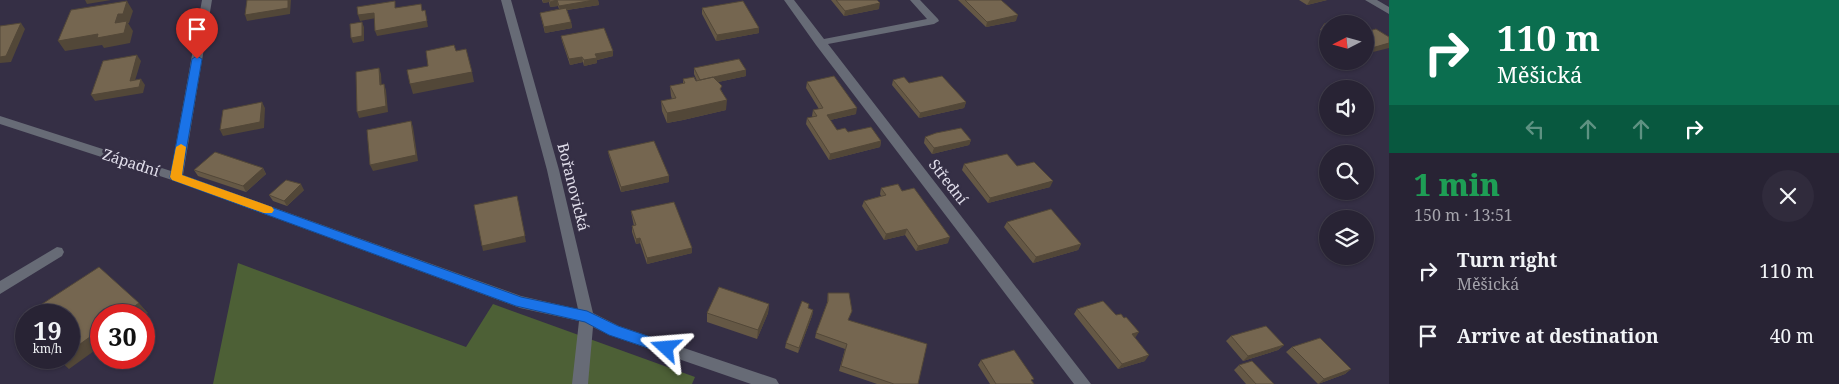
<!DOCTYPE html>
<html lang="en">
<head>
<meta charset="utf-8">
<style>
	body { margin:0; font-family:"Noto Serif",serif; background:#302b3c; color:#f1f3f6; height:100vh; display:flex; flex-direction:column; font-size:19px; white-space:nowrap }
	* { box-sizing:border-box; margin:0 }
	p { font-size:16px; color:#a5a4ac }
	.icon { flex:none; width:28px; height:28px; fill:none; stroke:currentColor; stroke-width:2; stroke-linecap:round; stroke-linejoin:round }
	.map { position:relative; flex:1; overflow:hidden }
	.details { display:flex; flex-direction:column; background:#282334; width:450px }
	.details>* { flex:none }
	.guide { background:#0b6e4f; color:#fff; overflow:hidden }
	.needle { width:32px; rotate:264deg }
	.buttons { position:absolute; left:1319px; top:15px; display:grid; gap:10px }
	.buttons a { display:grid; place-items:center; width:55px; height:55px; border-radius:50%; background:#282334; box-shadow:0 1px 4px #0004,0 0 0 1px #44404f; font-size:25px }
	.speed { position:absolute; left:15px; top:304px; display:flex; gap:10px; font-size:25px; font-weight:700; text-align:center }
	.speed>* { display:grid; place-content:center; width:65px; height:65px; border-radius:50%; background:#282334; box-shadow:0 1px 4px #0004,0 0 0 1px #44404f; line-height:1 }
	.speed small { font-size:12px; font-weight:400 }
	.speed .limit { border:8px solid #d22; background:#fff; color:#111 }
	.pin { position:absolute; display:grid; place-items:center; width:42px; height:42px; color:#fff; margin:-51px -21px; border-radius:50% 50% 50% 0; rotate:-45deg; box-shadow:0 0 5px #0007 }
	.pin .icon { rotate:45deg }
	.me { position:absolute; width:55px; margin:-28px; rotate:289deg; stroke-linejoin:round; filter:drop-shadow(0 0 4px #0008) }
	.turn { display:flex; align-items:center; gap:18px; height:105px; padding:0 25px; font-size:22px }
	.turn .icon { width:65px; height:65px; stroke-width:2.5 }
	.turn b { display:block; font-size:35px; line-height:42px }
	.lanes { display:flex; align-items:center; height:48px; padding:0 25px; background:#0003; justify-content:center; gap:25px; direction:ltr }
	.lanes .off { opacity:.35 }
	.round { display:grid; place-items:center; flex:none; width:52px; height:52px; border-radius:26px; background:#302b3c }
	.overview { display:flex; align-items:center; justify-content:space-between; height:85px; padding:0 25px }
	h1 { font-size:30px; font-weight:800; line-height:38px; color:#1e9e55 }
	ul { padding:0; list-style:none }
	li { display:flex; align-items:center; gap:15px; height:65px; padding:0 25px }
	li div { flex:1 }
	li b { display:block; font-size:19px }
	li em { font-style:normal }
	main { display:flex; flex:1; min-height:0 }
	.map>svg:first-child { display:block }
	.green { fill:#4d6036 }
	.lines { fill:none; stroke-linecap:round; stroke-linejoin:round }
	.street { fill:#676b76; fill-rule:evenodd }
	.wall { fill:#655845 }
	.shaded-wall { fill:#524738 }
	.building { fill:#756650; stroke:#524738 }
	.route { fill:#1a73e8; stroke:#114b97 }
	.slow { fill:#f59e0b }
	.labels { text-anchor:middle; stroke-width:5; stroke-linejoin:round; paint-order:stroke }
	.street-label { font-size:15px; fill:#e0ddea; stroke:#352f45 }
</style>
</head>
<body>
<main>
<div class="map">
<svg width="1389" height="384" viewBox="0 0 1389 384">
	<rect width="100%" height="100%" fill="#352f45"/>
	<path class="green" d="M238,263L466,347L493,304L695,377L692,384H213Z"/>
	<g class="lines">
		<path class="street" d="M202,0H212L183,175L521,296L578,309L547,170L501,0H511L559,170L593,313L619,326L776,379L779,384H751L609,335L593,327L588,384H572L579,321L520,308L172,180L0,124V116L171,171Z
			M784,0H794L824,39L927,19L910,0H920L938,19L939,21L934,24L828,44L1091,384H1074L816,45Z
			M1365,0H1377L1389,7V14Z
			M57,247L62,248L64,252L62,256L0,294V281Z"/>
	</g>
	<path class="wall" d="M542,0H598L599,5L567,10L571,22L572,28L545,33L540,13L559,9L558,6L550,7L549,2L543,3Z
		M831,0H877L879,9L844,16Z
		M958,0H1001L1016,21L986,27Z
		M1299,0H1327L1307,5Z
		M702,8L759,33L716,41L702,14Z
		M1324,24H1328V34L1320,30Z
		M561,36L613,51V56L597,60V63L584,66L583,62L570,65L562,41Z
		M694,68L746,76L718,82L722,92L726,110L683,120L667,123L662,111L661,101L672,99L671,96L670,86L683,84V79L697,81L694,74Z
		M893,80L966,102L964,108L919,118L892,85Z
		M807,82L856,114L830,120L837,130L881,141L880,147L829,160L806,124L807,118L813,117L812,116L813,110L819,109L806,88Z
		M925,137L971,140L969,145L932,154L924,143Z
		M608,151L669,182L621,192L609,156Z
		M964,164L1050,187L988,203L962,170Z
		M263,168L266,174L246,192L198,176L194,170Z
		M881,188L902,191L948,243L916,251L905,235L884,240L862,206L864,201L881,196L880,194Z
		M304,190L287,206L273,201L269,195Z
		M631,211L692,248V253L647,264L640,243L636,244L632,232V226H634L632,217Z
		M1007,222L1081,244L1078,250L1033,263L1004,227Z
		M828,293L849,320L918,384H877L839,371L845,349L815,338L816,333L827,303Z
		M769,304L768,313L757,339L707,322V313Z
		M808,308L813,310L812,316L798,353L785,348L786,343Z
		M1077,309L1134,338L1145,361L1118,369L1074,314Z
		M1231,336L1284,345L1278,350L1243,361L1226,341Z
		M1292,347L1351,369L1345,374L1318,384L1286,352Z
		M981,360L1032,381L1034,384H990L978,365Z
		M1239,365L1274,384H1246L1234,370Z"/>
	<path class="shaded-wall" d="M85,0H111L87,4Z
		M288,0H291L290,14L247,21L245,15Z
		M543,0H549V2L543,3Z
		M557,0L558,6L550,7V2Z
		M594,0H598L599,5L560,11L559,6Z
		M1310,0H1327L1307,5Z
		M127,1L133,11L129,23H128L133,31L130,43L104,48L102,45L65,51L58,41L118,14Z
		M880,3L879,9L844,16L845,11Z
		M425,10L428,27L377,36L375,31Z
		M374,13L376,18L360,21L358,15Z
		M1018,15L1016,21L986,27L987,22Z
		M362,22L364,27V41L353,43L351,38Z
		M571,22L572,28L545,33L544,27Z
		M21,23L25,29L11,62L0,63V57Z
		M759,28V33L716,41L717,35Z
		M1389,43V48L1365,54V50Z
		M613,51V56L597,60V63L584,66V60L595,54Z
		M137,55L141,61L133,87L130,81Z
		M582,57L583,62L570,65L569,59Z
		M379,68L381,74L382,91L380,85Z
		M746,70V76L700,86V80Z
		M472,72L474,82L413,94L410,84Z
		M141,79L145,85L143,93L95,101L91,95Z
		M384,84L386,90L388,112L359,118L357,112Z
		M727,100L726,110L683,120L667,123V113Z
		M262,102L265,108L264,128L223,136L220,130Z
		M966,102L964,108L919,118L920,113Z
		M857,108L856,114L826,121L827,115Z
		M411,121L413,127L418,161L373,171L370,165Z
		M971,140L969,145L932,154L934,148Z
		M881,141L880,147L829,160L830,154Z
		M263,168L266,174L246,192L243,186Z
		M669,176V182L621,192V187Z
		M1053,181L1050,187L988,203L990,198Z
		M301,184L304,190L287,206L284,201Z
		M518,202L526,242L483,251L482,246Z
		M907,229L905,235L884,240L886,234Z
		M950,237L948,243L916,251L918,246Z
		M640,238V243L636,244V239Z
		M1081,244L1078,250L1033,263L1036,257Z
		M692,248V253L647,264V258Z
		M139,303L148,313L144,316L122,315Z
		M769,304L768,313L757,339L758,330Z
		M813,310L812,316L798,353L799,348Z
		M101,329V346L69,369L58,359L61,358H69V352Z
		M1139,332L1135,338L1132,334Z
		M1284,345L1278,350L1243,361L1248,356Z
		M1149,355L1145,361L1118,369L1122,364Z
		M1351,369L1345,374L1318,384L1324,379Z"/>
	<path class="building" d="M247,0H288V8L245,15Z
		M549,0H594L559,6L557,0L550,2Z
		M836,0H877L880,3L845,11Z
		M965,0H1001L1018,15L987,22Z
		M127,1L123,14H118L115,23L127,21L124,33L97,38L98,34L58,41L71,10Z
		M395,1V8L421,4L422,11L425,10L427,21L375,31L374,13L358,15L357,7Z
		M743,1L759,28L717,35L702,8Z
		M566,8L571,22L544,27L540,13Z
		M1349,18L1358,24H1328V26L1324,24Z
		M362,22V36L351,38L350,24Z
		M21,23L6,56L0,57V26Z
		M604,28L613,51L595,54L597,58L584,60L582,57L569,59L561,36Z
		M1365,29L1369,31L1376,29L1389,37V43L1365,50Z
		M454,45L456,51L466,49L472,72L410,84L407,70L428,66L426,51Z
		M137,55L130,81L141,79L139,87L91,95L103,61Z
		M739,59L746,70L700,80L694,68Z
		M379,68L380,85L384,84L386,106L357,112L356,72Z
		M834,76L857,108L827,115L837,130L845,128L848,132L871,127L881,141L830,154L807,118L817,116L813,110L823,108L807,82Z
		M942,76L966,102L920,113L893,80L904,77L909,83Z
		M694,77L696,81L713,77L722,86L720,89L727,100L682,110L667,113L661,101L676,98L670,86L685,83L683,79Z
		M262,102L260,122L220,130L223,110Z
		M411,121L416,155L370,165L367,130Z
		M961,128L971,140L934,148L925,137L936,133Z
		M654,141L669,176L621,187L608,151Z
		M215,152L263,168L243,186L194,170Z
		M1007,154L1017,166L1034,162L1053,181L990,198L964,164Z
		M286,180L301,184L284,201L269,195Z
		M898,184L902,191L914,188L950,237L918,246L907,229L886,234L864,201L886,195L881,188Z
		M517,196L525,236L482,246L474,205Z
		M674,202L692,248L647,258L640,238L636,239L632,226L636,225L631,211Z
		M1051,209L1081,244L1036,257L1007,222Z
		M99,267L139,303L122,315H101V329L69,352V315H26V326L19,319Z
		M719,287L769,304L758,330L707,313Z
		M828,293H849L852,311L848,320L927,344L918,384H894L841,366L847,344L816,333L828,301Z
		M802,301L809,304L808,308L813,310L799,348L786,343Z
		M1103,301L1116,315L1121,314L1124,318L1126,317L1139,332L1132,334L1149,355L1122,364L1077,309Z
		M1266,326L1284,345L1248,356L1231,336Z
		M1320,338L1351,369L1324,379L1292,347Z
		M1014,350L1034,379L1031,380L1034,384H996L981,360Z
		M1252,361L1274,384H1256L1239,365Z"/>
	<path class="route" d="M197,56L202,59L182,175L521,297L587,311L618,326L671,344L673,348L671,353L666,354L609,335L585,322L516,306L172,180L170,177L192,59Z"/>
	<path class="slow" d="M181,144L186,147L182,175L272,207L274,210L272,213H264L172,180L170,177L176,147Z"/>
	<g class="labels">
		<g class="street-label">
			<text transform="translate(131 163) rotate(18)" y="5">Západní</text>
			<text transform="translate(948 182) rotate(52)" y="5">Střední</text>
			<text transform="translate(573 187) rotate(76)" y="5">Bořanovická</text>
		</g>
	</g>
</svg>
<div class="buttons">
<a><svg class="needle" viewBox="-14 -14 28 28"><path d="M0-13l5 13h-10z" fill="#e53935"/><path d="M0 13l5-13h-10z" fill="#a5a4ac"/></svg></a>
<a><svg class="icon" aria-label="sound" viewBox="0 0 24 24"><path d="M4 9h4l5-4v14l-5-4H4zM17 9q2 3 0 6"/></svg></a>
<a><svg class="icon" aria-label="search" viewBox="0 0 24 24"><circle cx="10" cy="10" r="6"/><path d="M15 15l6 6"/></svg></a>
<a><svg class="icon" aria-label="layers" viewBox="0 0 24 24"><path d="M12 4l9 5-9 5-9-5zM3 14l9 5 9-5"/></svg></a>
</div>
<div class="speed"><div>19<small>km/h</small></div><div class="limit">30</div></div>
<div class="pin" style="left:197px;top:59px;background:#d93025"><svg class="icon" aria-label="arrive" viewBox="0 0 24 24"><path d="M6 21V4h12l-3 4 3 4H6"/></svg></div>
<svg class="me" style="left:666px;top:348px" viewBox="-20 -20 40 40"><path d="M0-17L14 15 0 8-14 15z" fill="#1a73e8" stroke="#fff" stroke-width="4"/></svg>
</div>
<section class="details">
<div class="guide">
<div class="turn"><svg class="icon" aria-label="right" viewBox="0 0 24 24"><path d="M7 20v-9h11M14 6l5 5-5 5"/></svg><div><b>110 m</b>Měšická</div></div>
<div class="lanes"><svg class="icon off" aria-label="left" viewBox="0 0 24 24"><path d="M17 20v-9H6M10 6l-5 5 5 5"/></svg><svg class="icon off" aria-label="ahead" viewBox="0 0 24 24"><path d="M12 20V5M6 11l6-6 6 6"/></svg><svg class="icon off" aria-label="ahead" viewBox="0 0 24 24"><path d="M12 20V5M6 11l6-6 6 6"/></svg><svg class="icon" aria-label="right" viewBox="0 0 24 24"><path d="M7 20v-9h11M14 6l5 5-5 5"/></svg></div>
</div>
<div class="overview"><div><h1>1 min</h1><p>150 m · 13:51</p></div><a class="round"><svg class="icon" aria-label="close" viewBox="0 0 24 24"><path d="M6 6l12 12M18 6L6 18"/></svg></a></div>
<ul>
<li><svg class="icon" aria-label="right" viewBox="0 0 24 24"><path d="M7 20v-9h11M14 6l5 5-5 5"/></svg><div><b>Turn right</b><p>Měšická</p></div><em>110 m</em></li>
<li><svg class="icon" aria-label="arrive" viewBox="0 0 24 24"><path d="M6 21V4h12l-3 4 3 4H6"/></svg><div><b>Arrive at destination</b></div><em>40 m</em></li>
</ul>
</section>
</main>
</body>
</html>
